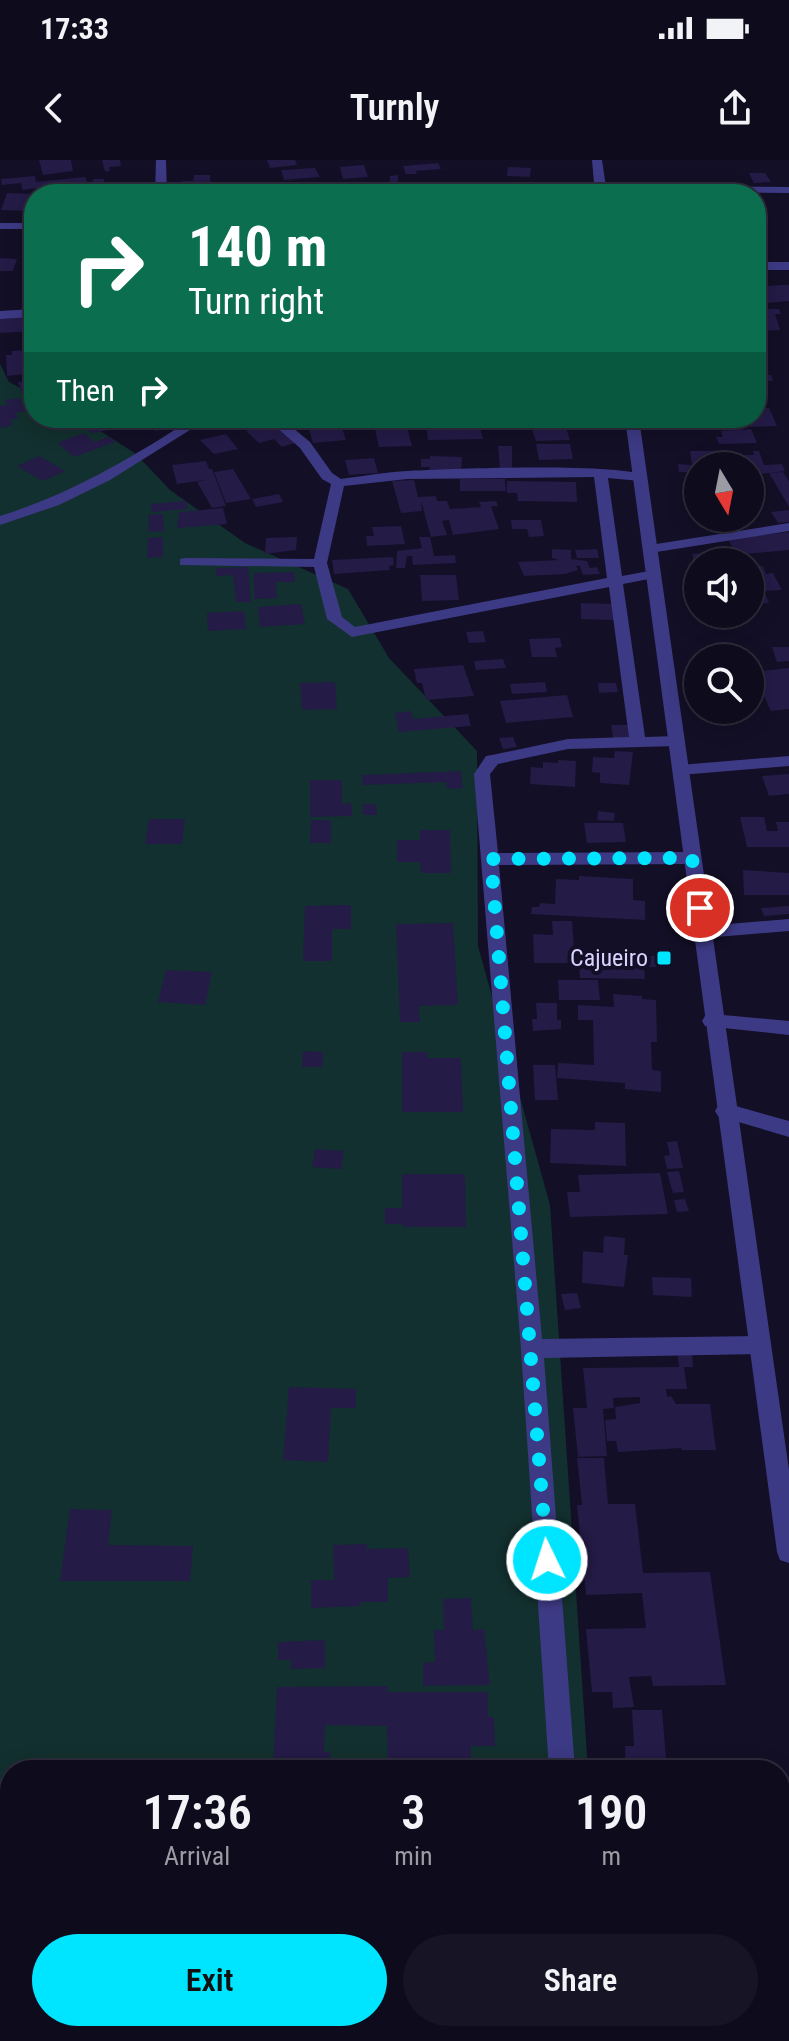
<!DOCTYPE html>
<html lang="en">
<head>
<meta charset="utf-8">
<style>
	body { margin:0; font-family:"Roboto Condensed",sans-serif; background:#171425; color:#f1f3f6; height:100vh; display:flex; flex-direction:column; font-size:30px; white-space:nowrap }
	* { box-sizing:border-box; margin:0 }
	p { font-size:26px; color:#9b9ba3 }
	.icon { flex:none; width:44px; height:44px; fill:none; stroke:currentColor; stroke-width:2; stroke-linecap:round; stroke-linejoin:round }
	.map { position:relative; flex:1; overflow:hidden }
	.side { position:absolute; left:0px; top:1600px; width:790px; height:282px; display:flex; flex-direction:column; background:#0e0b1c; border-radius:32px 32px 0 0; box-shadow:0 4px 20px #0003,0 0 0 2px #2e2b3b }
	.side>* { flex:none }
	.banner { position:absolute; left:24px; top:24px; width:742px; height:244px; border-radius:32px; box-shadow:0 4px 20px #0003,0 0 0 2px #2e2b3b; background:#0b6e4f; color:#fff; overflow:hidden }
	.needle { width:52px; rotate:170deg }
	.controls { position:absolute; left:684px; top:292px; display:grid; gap:16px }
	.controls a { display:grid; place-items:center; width:80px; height:80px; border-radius:50%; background:#0e0b1c; box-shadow:0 4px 20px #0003,0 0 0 2px #2e2b3b; font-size:40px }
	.pin { position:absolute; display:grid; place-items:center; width:68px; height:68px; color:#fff; margin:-34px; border:4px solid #fff; border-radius:50%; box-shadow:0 2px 8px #0007 }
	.me { position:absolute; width:88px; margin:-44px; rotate:356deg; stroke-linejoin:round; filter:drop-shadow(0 0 6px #0008) }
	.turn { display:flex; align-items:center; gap:28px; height:168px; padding:0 32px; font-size:36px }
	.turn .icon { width:104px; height:104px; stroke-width:2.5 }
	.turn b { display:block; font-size:56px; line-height:68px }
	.then { display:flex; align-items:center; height:76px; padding:0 32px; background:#0003; gap:16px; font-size:30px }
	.eta { display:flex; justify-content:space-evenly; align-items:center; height:136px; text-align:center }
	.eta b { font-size:48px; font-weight:600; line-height:56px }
	.primary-button { display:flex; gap:16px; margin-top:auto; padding:16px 32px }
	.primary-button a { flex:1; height:92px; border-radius:48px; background:#00e5ff; color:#111; font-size:32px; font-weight:600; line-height:92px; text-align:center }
	.primary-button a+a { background:#171425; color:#f1f3f6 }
	.status { display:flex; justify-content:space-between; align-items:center; height:56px; padding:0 40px; background:#0e0b1c; direction:ltr }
	.status svg { height:22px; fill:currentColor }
	header { display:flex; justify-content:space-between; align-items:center; height:104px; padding:0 32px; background:#0e0b1c; font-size:36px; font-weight:600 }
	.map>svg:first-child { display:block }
	.green { fill:#12302f }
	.building { fill:#241b47 }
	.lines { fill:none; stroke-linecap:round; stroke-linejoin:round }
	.service { fill:#3d3a85; fill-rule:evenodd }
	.minor { fill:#3d3a85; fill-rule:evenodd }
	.tertiary { fill:#3d3a85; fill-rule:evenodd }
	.route { stroke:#00e5ff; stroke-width:14; stroke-dasharray:0 25.2 }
	.poi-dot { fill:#00e5ff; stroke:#130f26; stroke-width:3 }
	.labels { text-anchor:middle; stroke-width:8; stroke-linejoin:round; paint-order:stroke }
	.poi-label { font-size:24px; fill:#d9d4ff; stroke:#130f26; text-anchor:end }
</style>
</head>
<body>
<div class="status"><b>17:33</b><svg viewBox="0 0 49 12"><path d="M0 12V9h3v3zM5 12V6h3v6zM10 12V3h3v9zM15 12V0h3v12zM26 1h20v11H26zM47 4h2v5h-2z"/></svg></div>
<header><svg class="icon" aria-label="back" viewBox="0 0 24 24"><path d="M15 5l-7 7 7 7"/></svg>Turnly<svg class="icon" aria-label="share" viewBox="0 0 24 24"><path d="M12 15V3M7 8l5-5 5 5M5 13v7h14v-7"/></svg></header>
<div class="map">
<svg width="789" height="1881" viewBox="0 0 789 1881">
	<rect width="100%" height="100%" fill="#130f26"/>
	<path class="green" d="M0,204L9,222L34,235V258H78L85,261L136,294L170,330L245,383L348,429L389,498L477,591L478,786L550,1045L588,1610H10V1872H607L608,1881H0Z"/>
	<path class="building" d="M39,0H71L73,11L43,15Z
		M102,0H120L121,6L109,7L110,11L105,12Z
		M267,0H295L297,5L270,8Z
		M438,3L441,9L416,11L417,14H406L403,6Z
		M364,5L368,17L343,19L340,7Z
		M508,7L531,8L530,17L507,16Z
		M315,8L320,17L284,20L281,10Z
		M749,13H765L771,22L754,23Z
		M194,15H210V28H181L182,21H193Z
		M398,15V23L425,24V27H419V34H407V30H380V23H390V16Z
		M35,16L36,22L85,17L87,22L22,30L21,23L2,25L1,19Z
		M93,19H104V32L91,34Z
		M353,28H379V34H352Z
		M499,28L555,30L554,34H498Z
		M277,29H305V34H277Z
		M7,33L34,34L28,51L1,50Z
		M0,98L17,99L13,111H0Z
		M34,125V148L24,149L23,126Z
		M781,125H789V141L756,144V127Z
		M756,149H779L781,154H775L780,170L756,171Z
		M34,157V171L0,173V159Z
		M27,190L34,191V213L7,216L6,195H12V191Z
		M756,195H759L764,215H771L773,221H763L761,215L756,214Z
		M34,220V241L25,243L18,222Z
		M19,238L26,251L15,253L18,258L10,260L13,265L0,268V246L15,243H6L5,240Z
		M756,248H769L777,266L727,268L723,258H756Z
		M136,258L139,266L90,273L87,264Z
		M149,258H163L169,269L155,271Z
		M248,258H268L295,283L282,287L274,279L259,283L246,271L252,269L246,265L254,262Z
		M348,258H394V260L350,265Z
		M339,259L346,280L313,283L307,262Z
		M564,262L570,280L536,281L530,264Z
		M426,263L479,264L483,279L428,280Z
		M407,267L412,286L379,287L375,269Z
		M751,269L757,283L719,284L716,277H723L721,271Z
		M84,273L95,282L108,277L115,282L74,297L57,283Z
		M226,274L238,289L214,294L200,280Z
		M536,284H570L573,299L539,300Z
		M498,286H512V308H500Z
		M690,291H723V295H754L753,291H759L764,305L782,304L785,311L752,315L750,306L713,304L698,306V313L679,312L678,304L692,305Z
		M39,296L65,311L43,321L17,306Z
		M430,296L462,297L461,312L429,311L430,307H421V299H430Z
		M374,298L378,313L349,315L345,300Z
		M206,301L209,309H212L226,346L212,348L197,322L206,320L177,324L172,305Z
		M233,309L251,339L226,343L214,312Z
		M783,312L789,321V347L769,313Z
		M460,319H505L506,331H460Z
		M414,320L418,337L436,336L437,341H447L450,349L481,347L479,342L496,341L498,346H491L499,369L453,375L449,360L442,361L447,375L431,377L421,341L422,351L401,353L392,321Z
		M507,321L576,322L577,342L518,341L517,333H507Z
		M279,334L283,342L256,347L252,339Z
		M186,341L187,349L152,352L151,344Z
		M223,348L227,364L177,368L179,352Z
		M789,350V362L778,363L771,352Z
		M163,354L164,371L149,372L148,355Z
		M511,360H541L544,376L529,377L527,369H512Z
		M401,366L405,384L367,386L366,376H374L372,367Z
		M789,372V390L736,395L728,379Z
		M163,377V397L147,398L148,378Z
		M297,377L296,390L265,394L266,378Z
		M419,377H430L434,396L455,395L456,403L413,405L412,396H407L405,408H396L397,391L422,388Z
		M552,389L571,390V399L587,401L590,408L597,407L600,414L583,415L580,406H576L578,410L565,414L524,416L518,402L559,400L552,398Z
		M597,389L599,398H577L575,390Z
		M707,393L710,402L695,405L692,394Z
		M745,395L747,402H717L715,397Z
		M393,397L394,405L389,406L390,410L334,414L332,400Z
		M763,406L766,414L773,413L782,430L766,431L758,414H750V407Z
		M248,407L251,442H236L233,415L216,416V408Z
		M294,412L295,422H276L277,438L254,439V413Z
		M420,415H456L459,440L422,441Z
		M766,435L769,443L754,444L756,450H750V436Z
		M581,443L614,444L615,460L581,459Z
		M301,444L305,464L260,467L258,447Z
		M244,451L246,469L208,471L207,453Z
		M483,471L486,482L469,483L466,472Z
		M560,478L562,487L555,488L557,497H532L529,479Z
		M772,487H789V501L777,502Z
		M503,499L506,508L476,510L474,501Z
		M463,505L474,536L426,540L422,523H417L414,509Z
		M789,508V549L771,551L752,512Z
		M335,522L337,549L302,550L300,523Z
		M545,522L547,532L512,534L510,524Z
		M598,523H616L618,532L599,533Z
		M567,535L573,557L506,563L500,541Z
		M411,551L413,559L468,554L471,566L399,572L395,553Z
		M611,565H629L630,578H613Z
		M513,577L517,587L503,589L499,578Z
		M615,591L633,592L629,625L600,623V613L592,612L593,597L614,598Z
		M558,600L576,601L575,627L530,624L531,607L543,608V602L558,603Z
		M461,611L463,628L447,629L446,622L363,625L362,615Z
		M789,614V634L769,636L762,616Z
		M310,620H342V644L351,643L352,656L310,657Z
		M363,644H376L377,655H363Z
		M598,651L615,653L614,661L597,660Z
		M740,657H764L767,671H778L776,662H789V687H747Z
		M149,659H185L182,684H145Z
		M311,660H331V683H310Z
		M584,663H623L626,682L587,683Z
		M420,670H450L451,713H421L420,702H397V680H420Z
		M743,710L789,713V735H744Z
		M579,716L633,719V740L645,741V760L531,754L532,747H539L540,743L555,744L556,719L579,720Z
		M351,745V769H332V801H303L305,746Z
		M789,746V754L764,756L761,748Z
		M552,761H572L575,803H534L533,774L553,775Z
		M453,763L458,845L419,846L420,862H400L396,764Z
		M594,796H658L660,807H644L645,819L580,818L579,806H595Z
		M166,810L212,812L205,845L158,842Z
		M558,820H598L600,840H559Z
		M613,834L642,836V839L656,840L657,882H651L652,910L661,911V932L625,929V923L557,918L558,903L594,905L593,860H578V845L614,847Z
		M536,843H557V860H561V869L533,871L532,859H537Z
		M303,891L323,892V907H302Z
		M402,892H428L427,898H461L463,952H402Z
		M533,905H555L558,940H535Z
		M595,962L625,963L626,1006L550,1003L551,969L595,970Z
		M677,981L683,1008L667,1009L664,996L670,995L667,982Z
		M315,989L344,991L341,1009L312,1007Z
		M679,1011L684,1032L673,1033L667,1012Z
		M660,1013L668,1054L570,1057L567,1032H580L578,1015Z
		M402,1014H465L466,1067H403V1064H385V1048H402Z
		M685,1039L689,1051L677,1052L674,1040Z
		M604,1076L625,1078L624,1095H628L624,1127L582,1123L583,1091L603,1093Z
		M652,1117L691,1118L692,1137L653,1135Z
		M577,1133L581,1148L565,1150L561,1134Z
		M677,1192H692L693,1207H684L687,1229H666L667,1237L671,1236L676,1244H710L716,1290H682L681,1288L618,1292L616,1281H607L605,1260L616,1259L615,1247L640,1243V1237L613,1238L614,1248L603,1249L607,1296L578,1297L573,1248H587L583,1208L679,1207Z
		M289,1227L356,1229V1248H331L328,1302L283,1300Z
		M577,1298H604L608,1344H635L643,1413L710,1412L726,1525L653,1526L651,1516L629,1517L634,1547L613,1548L612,1532H592L586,1469L646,1468L642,1433L586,1435L577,1345H582Z
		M70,1349L112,1350L108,1385L193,1386L190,1421H60Z
		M367,1384V1389L408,1388L410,1417L388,1418V1442H360L361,1446L311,1448V1420H334L333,1385Z
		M471,1438L473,1470L484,1469L490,1525L423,1526V1503L435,1502L434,1470H444L443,1439Z
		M325,1480V1508L291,1509V1500H278V1482Z
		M387,1526L388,1532H488V1557H494L495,1586H471V1604H388L387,1566L325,1565L324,1592H330V1610H273L277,1527Z
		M632,1550H662L667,1610H626L625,1586H634Z
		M780,1796L788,1797L789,1826L780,1825Z
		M392,1872H496V1881H392Z
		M651,1872L696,1874L697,1881H629L652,1877Z"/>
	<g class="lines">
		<path class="service" d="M598,26L789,27V33L601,31L596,28Z"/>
		<path class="minor" d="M156,0H166L167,34H155Z
			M0,63H34V69H0Z
			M756,102H789V110H756Z
			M34,149V157L0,159V151Z
			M193,258H209L110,320L59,345L0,365V356C70,334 132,298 193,258Z
			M266,258H281L310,282L332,313L341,319C363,316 386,312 408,311C443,309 628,302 647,317L640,321L608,318L622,416L654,410L661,414L659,417L623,424L645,577L677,576L685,581L677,586L568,589L498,604L490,614L498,693L692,692L701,698L692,704L499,705L542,1179L759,1176L767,1178L770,1185L767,1192L759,1194L544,1198L575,1610H549L521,1189L474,614L486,596L492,595L568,579L629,577L609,427L352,477L327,459L314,407L180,405V399L185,398L314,399L331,324L322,319L300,288ZM594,317L607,418L355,467L342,457L327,403L344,326L407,319Z
			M789,363V371L650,393L643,389L650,385Z
			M789,596V606L680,615L672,610L680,605Z
			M789,759V771L704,778L695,772L704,766Z
			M712,854L789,861V875L705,866L702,861L705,856Z
			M725,943L789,961V977L718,956L715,951L718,946Z
			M565,1872H595V1881H565Z"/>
		<path class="tertiary" d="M592,0H602L607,34H595Z
			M625,258H639L659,400L789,1310V1403L780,1400L777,1392Z"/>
	</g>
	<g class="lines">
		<path class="route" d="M547,1400L491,699L692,698L700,748"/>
	</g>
	<rect class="poi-dot" x="656" y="790" width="16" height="16" rx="4"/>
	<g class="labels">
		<g class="poi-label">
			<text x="648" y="806">Cajueiro</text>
		</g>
	</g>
</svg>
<div class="controls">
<a><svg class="needle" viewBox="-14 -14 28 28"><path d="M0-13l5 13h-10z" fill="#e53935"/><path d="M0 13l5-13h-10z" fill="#9b9ba3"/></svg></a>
<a><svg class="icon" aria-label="sound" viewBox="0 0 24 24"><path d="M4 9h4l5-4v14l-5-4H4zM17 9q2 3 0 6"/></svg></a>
<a><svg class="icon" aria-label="search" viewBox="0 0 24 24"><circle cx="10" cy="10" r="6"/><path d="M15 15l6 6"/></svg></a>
</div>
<div class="pin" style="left:700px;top:748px;background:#d93025"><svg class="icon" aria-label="arrive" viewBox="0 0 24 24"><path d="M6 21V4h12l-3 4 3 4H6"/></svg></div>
<svg class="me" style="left:547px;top:1400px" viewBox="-20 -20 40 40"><circle r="17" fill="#00e5ff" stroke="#fff" stroke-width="3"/><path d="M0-11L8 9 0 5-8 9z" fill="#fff"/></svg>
<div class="banner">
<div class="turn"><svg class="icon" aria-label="right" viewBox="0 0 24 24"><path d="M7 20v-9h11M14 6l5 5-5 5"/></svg><div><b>140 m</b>Turn right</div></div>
<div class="then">Then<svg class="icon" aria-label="right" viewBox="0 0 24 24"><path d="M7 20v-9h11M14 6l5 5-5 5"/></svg></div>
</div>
<section class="side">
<div class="eta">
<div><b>17:36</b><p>Arrival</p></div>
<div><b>3</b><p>min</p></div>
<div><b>190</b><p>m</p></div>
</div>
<div class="primary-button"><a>Exit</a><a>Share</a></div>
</section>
</div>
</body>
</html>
